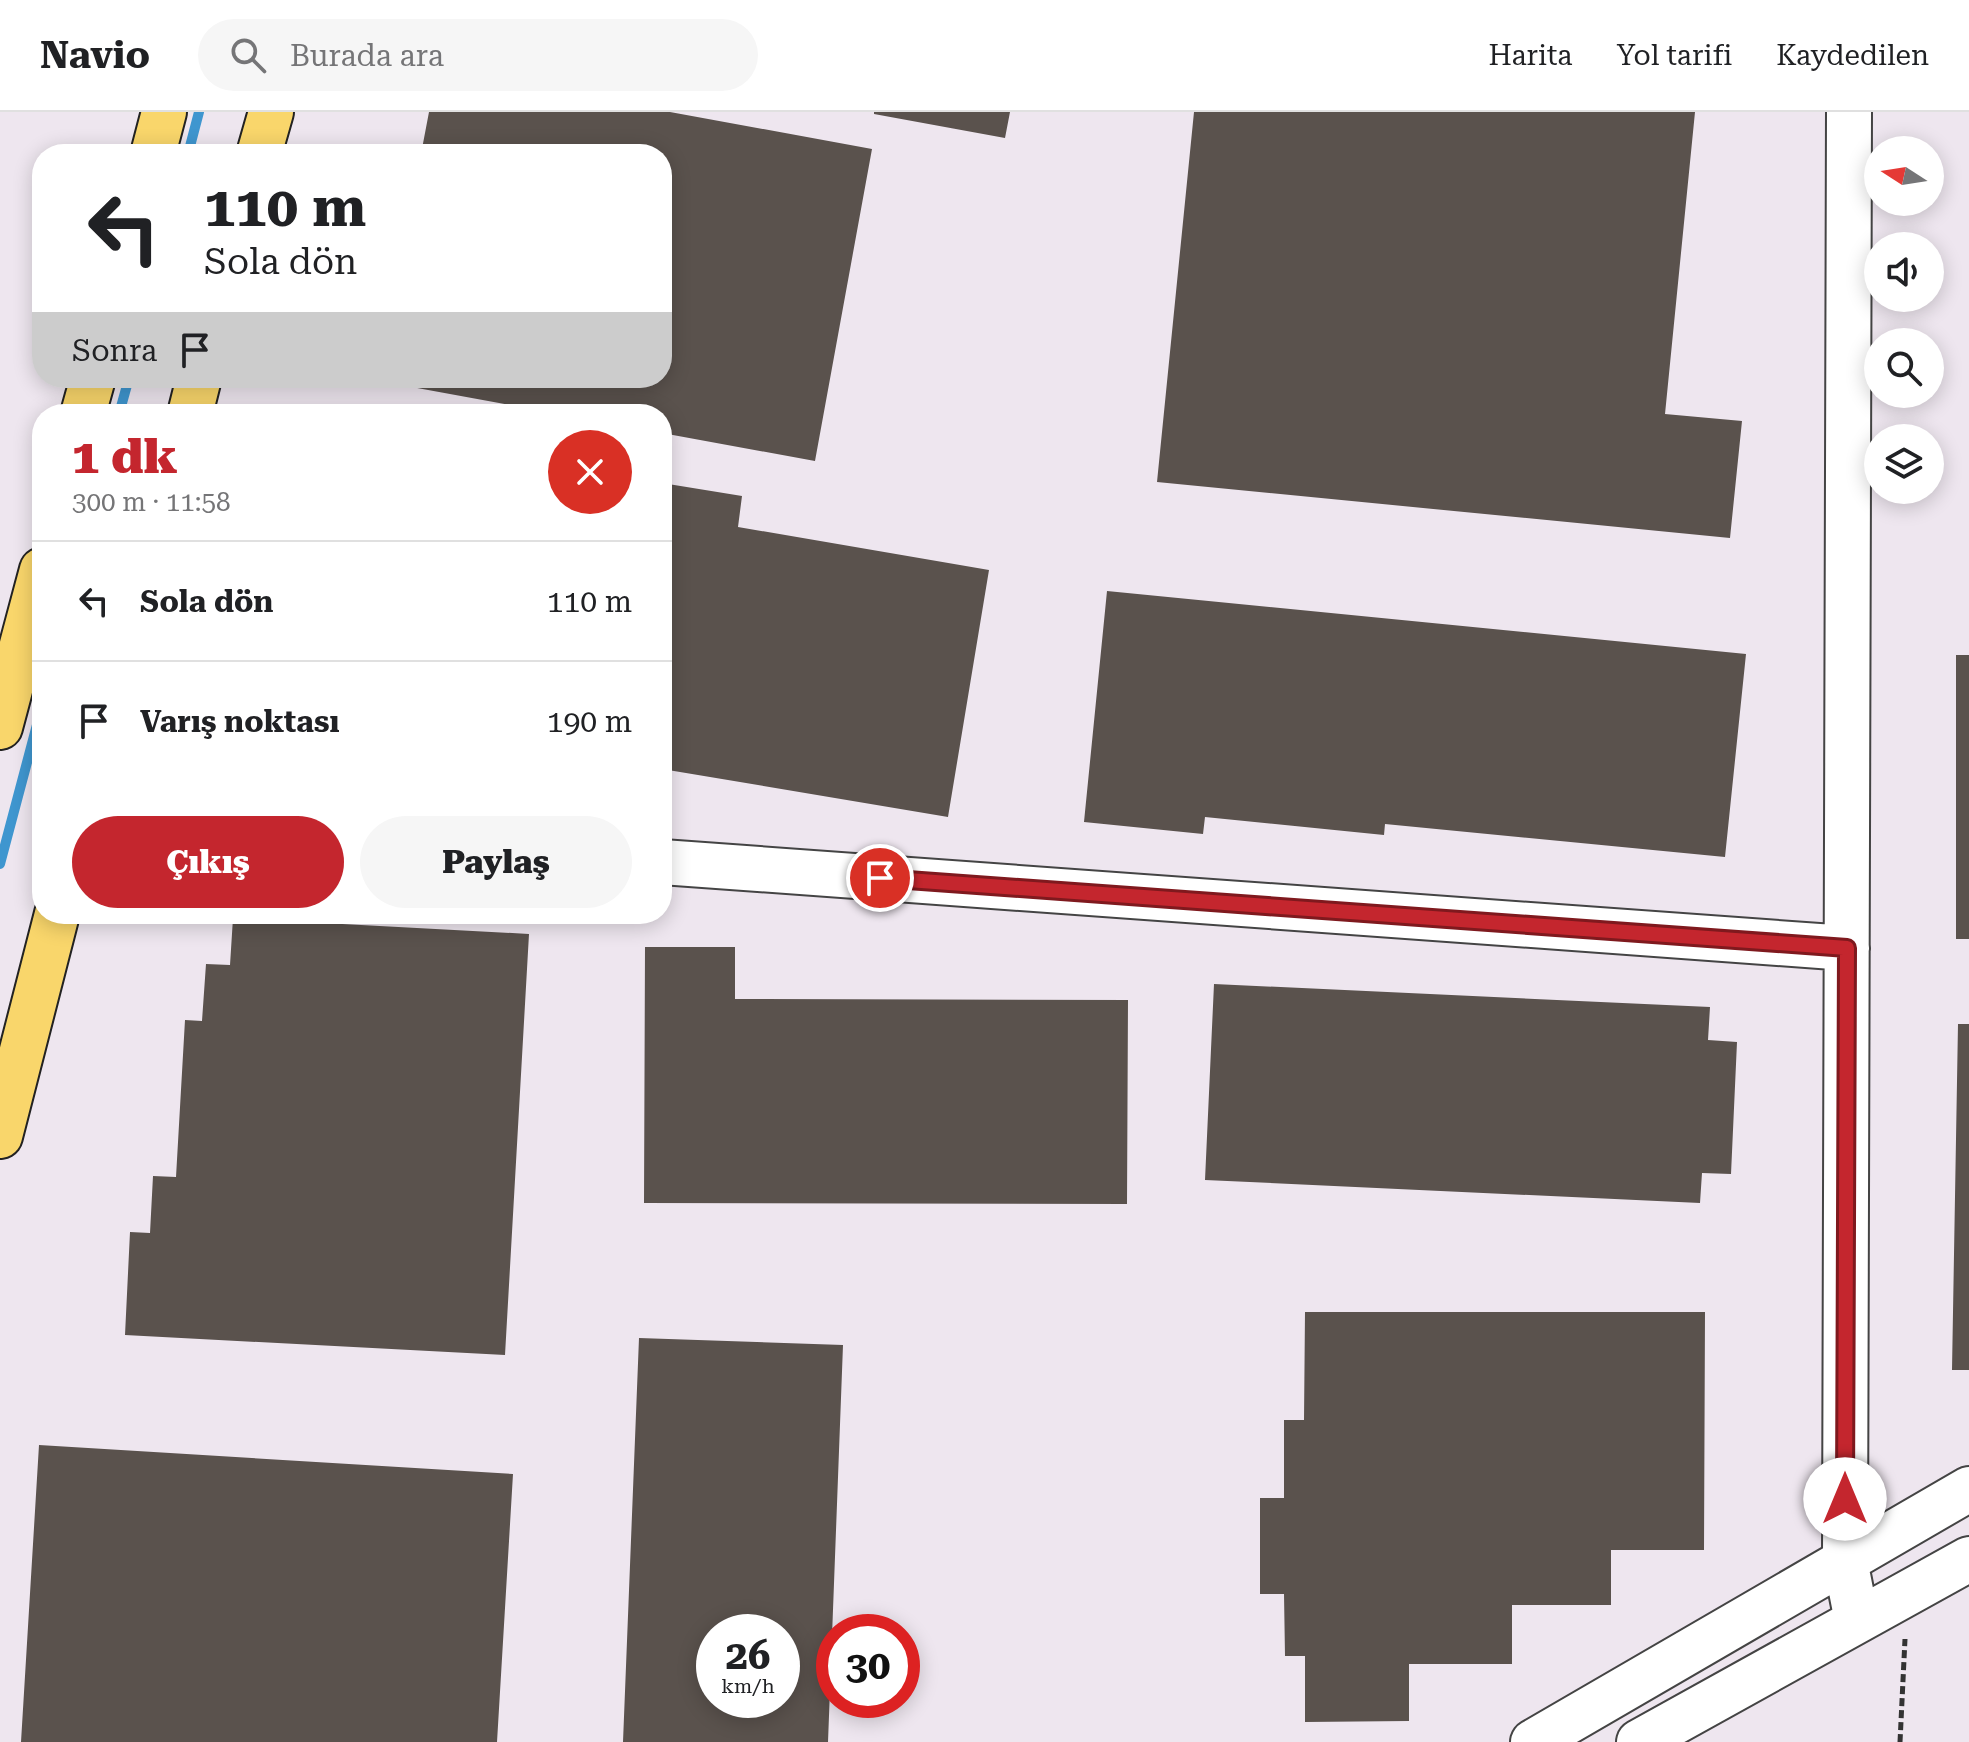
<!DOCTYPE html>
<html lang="tr">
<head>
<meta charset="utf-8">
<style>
	body { margin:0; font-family:"Roboto Serif",serif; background:#f6f6f6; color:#202124; height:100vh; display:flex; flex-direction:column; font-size:30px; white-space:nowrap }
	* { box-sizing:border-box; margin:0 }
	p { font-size:26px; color:#757577 }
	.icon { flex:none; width:44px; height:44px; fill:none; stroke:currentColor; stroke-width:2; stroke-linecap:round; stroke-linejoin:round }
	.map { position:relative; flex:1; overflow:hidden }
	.panel { position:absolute; left:32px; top:292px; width:640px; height:520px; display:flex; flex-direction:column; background:#fff; border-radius:32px; box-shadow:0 4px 20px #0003 }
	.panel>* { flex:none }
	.guide { position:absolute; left:32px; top:32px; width:640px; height:244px; border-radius:32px; box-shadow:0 4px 20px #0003; background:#fff; color:#202124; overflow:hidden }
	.needle { width:52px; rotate:282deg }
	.fabs { position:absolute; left:1864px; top:24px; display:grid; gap:16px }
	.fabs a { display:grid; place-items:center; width:80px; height:80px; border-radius:50%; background:#fff; box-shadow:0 4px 20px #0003; font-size:40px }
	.speed { position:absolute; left:696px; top:1502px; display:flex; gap:16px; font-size:40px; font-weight:700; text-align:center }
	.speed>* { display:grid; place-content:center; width:104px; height:104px; border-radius:50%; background:#fff; box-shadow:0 4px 20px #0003; line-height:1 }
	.speed small { font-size:20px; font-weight:400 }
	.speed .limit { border:12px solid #d22; background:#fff; color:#111 }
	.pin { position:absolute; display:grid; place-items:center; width:68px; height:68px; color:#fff; margin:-34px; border:4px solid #fff; border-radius:50%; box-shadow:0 2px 8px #0007 }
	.me { position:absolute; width:88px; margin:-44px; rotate:0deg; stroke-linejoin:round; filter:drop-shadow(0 0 6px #0008) }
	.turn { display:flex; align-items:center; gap:28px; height:168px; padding:0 40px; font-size:36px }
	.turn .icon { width:104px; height:104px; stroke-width:2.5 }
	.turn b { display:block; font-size:56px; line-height:68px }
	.then { display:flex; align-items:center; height:76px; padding:0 40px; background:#0003; gap:16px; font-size:30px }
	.round { display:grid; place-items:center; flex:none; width:84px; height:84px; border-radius:42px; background:#f6f6f6 }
	.summary { display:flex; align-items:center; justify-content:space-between; height:136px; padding:0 40px }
	h1 { font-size:48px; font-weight:800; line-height:60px; color:#c4262e }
	.cta { display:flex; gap:16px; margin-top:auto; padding:16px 40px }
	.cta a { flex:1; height:92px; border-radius:48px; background:#c4262e; color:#fff; font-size:32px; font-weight:800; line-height:92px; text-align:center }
	.cta a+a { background:#f6f6f6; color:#202124 }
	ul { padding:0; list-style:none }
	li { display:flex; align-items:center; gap:24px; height:120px; padding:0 40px; border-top:2px solid #e0e0e0 }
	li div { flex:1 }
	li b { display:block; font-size:30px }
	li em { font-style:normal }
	header { display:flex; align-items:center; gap:48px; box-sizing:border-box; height:112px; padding:0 40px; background:#fff; border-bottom:2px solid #e0e0e0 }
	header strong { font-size:38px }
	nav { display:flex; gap:44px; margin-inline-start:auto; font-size:28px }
	.search { width:560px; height:72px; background:#f6f6f6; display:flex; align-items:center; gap:20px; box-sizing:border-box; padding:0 28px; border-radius:44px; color:#757577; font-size:30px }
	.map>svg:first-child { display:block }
	.industrial { fill:#eee6ef; fill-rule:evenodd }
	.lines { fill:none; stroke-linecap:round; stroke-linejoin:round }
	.stream { stroke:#3f96cf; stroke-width:10 }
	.building { fill:#5a524d; fill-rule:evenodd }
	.minor-casing { stroke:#444; stroke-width:48 }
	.major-casing { stroke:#222; stroke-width:48 }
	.path { stroke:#333; stroke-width:5; stroke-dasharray:8 4; stroke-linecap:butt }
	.minor { stroke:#fff; stroke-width:44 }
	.major { stroke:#f9d66b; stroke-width:44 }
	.route-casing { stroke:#7f191e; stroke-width:20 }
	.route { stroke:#c4262e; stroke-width:14 }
</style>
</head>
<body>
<header>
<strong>Navio</strong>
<div class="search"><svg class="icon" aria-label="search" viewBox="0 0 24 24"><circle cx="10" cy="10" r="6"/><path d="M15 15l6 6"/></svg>Burada ara</div>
<nav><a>Harita</a><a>Yol tarifi</a><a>Kaydedilen</a></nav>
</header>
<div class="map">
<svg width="1969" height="1630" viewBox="0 0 1969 1630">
	<rect width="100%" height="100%" fill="#fffdf5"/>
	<path class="industrial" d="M0,0H1969V1630H0ZM1878,38H1930V90H1878ZM42,42H662V266H42ZM1878,134H1930V186H1878ZM1878,230H1930V282H1878ZM42,302H662V802H42ZM1878,326H1930V378H1878ZM714,1520H782V1588H714ZM834,1520H902V1588H834Z"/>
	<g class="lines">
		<path class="stream" d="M188,42L199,0
			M119,302L129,266
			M0,752L42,594"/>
	</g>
	<path class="building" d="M429,0H670L872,37L815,349L662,321V302H559L379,269L380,266H662V42H421Z
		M874,0H1010L1005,26L874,2Z
		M1194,0H1695L1665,302L1742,309L1730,426L1157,370Z
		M662,371L742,384L738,415L989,458L948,705L662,657Z
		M1107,479L1746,542L1725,745L1385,712L1384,723L1205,705L1203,722L1084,710Z
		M1956,543H1969V827H1956Z
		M233,806L529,822L505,1243L125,1223L130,1120L150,1121L153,1064L176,1065L185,908L202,909L206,852L230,853Z
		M645,835H735V887L1128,888L1127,1092L644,1091Z
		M1214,872L1710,895L1708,928L1737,930L1731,1062L1702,1061L1700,1091L1205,1068Z
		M1958,912H1969V1258H1952Z
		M1305,1200H1705L1704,1438H1611V1493H1512V1552H1409V1609L1305,1610V1544H1285L1284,1482H1260V1386H1284V1308H1304Z
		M639,1226L843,1233L828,1630H623ZM714,1520H782V1588H714Z
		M39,1333L513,1362L497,1630H21Z"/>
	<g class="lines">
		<g class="minor-casing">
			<path id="minor" d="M1849,0L1845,1448L1857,1509
				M662,750L1847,836
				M1533,1630L1969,1377
				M1639,1630L1969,1447"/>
		</g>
		<g class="major-casing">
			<path id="major" d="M153,42L164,0
				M259,42L271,0
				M83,302L93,266
				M190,302L199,266
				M0,615L42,458
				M0,1024L57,802"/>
		</g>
		<path class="path" d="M1900,1630L1905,1527"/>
		<use href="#minor" class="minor"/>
		<use href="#major" class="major"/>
	</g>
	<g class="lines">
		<g class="route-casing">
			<path id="route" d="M880,766L1847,836L1845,1387"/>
		</g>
		<use href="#route" class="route"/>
	</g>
</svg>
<div class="fabs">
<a><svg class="needle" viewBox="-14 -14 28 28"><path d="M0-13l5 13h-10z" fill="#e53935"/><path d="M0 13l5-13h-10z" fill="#757577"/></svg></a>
<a><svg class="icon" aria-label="sound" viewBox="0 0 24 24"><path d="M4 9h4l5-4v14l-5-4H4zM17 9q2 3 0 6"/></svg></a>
<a><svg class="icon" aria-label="search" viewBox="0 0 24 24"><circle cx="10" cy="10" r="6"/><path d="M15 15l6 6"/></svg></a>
<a><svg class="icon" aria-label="layers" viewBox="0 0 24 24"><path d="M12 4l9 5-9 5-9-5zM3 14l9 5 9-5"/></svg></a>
</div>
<div class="speed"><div>26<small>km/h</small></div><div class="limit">30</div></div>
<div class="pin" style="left:880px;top:766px;background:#d93025"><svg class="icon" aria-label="arrive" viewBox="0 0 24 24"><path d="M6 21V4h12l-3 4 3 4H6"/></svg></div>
<svg class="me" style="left:1845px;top:1387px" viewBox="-20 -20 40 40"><circle r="19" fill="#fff"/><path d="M0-13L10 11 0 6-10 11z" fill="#c4262e"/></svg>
<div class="guide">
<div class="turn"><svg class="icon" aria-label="left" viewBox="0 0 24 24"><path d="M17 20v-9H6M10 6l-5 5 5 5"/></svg><div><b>110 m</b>Sola dön</div></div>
<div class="then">Sonra<svg class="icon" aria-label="arrive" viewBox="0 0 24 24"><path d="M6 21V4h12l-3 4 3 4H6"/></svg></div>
</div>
<section class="panel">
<div class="summary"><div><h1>1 dk</h1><p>300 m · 11:58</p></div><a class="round" style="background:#d93025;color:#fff"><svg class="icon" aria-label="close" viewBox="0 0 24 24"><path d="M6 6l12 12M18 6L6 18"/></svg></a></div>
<ul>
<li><svg class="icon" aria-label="left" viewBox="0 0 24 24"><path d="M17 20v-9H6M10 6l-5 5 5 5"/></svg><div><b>Sola dön</b></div><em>110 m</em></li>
<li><svg class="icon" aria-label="arrive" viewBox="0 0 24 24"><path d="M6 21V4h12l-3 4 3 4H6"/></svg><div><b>Varış noktası</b></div><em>190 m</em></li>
</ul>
<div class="cta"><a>Çıkış</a><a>Paylaş</a></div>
</section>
</div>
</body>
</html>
